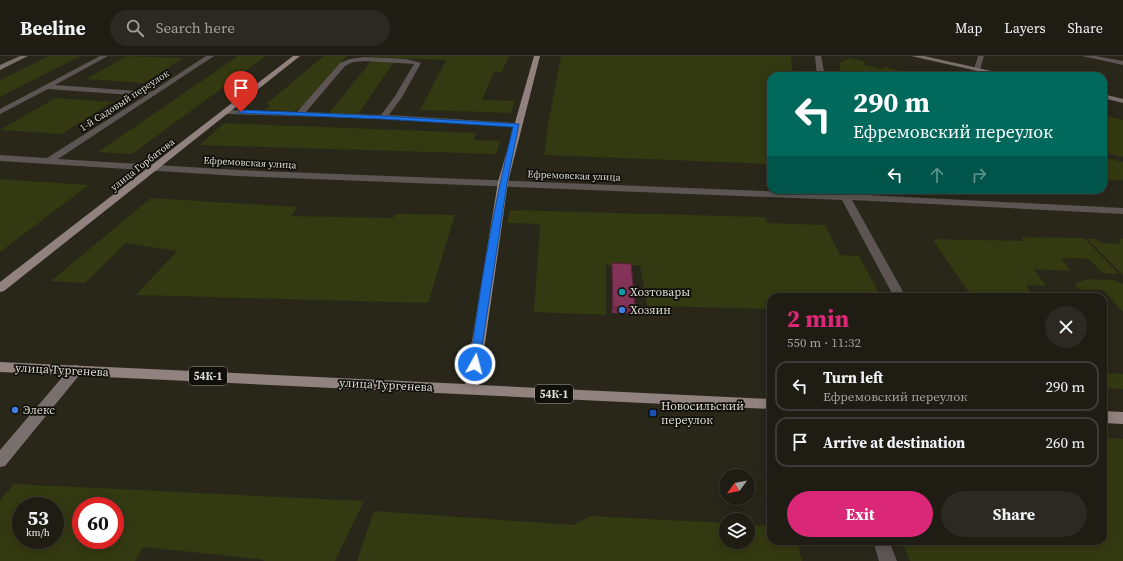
<!DOCTYPE html>
<html lang="en">
<head>
<meta charset="utf-8">
<style>
	body { margin:0; font-family:"Source Serif 4",serif; background:#2c2922; color:#f1f3f6; height:100vh; display:flex; flex-direction:column; font-size:15px; white-space:nowrap }
	* { box-sizing:border-box; margin:0 }
	p { font-size:13px; color:#a1a1a0 }
	.icon { flex:none; width:22px; height:22px; fill:none; stroke:currentColor; stroke-width:2; stroke-linecap:round; stroke-linejoin:round }
	.map { position:relative; flex:1; overflow:hidden }
	.panel { position:absolute; left:767px; top:237px; width:340px; height:252px; display:flex; flex-direction:column; background:#1f1c14; border-radius:12px; box-shadow:0 2px 10px #0003,0 0 0 1px #3c3a34 }
	.panel>* { flex:none }
	.hud { position:absolute; left:767px; top:16px; width:340px; height:122px; border-radius:12px; box-shadow:0 2px 10px #0003,0 0 0 1px #3c3a34; background:#00695c; color:#fff; overflow:hidden }
	.needle { width:26px; rotate:237deg }
	.fabs { position:absolute; left:719px; top:413px; display:grid; gap:8px }
	.fabs a { display:grid; place-items:center; width:36px; height:36px; border-radius:50%; background:#1f1c14; box-shadow:0 2px 10px #0003,0 0 0 1px #3c3a34; font-size:20px }
	.speed { position:absolute; left:12px; top:441px; display:flex; gap:8px; font-size:20px; font-weight:700; text-align:center }
	.speed>* { display:grid; place-content:center; width:52px; height:52px; border-radius:50%; background:#1f1c14; box-shadow:0 2px 10px #0003,0 0 0 1px #3c3a34; line-height:1 }
	.speed small { font-size:10px; font-weight:400 }
	.speed .limit { border:6px solid #d22; background:#fff; color:#111 }
	.pin { position:absolute; display:grid; place-items:center; width:34px; height:34px; color:#fff; margin:-41px -17px; border-radius:50% 50% 50% 0; rotate:-45deg; box-shadow:0 0 4px #0007 }
	.pin .icon { rotate:45deg }
	.me { position:absolute; width:44px; margin:-22px; rotate:7deg; stroke-linejoin:round; filter:drop-shadow(0 0 3px #0008) }
	.turn { display:flex; align-items:center; gap:14px; height:84px; padding:0 20px; font-size:18px }
	.turn .icon { width:52px; height:52px; stroke-width:2.5 }
	.turn b { display:block; font-size:28px; line-height:34px }
	.lanes { display:flex; align-items:center; height:38px; padding:0 20px; background:#0003; justify-content:center; gap:20px; direction:ltr }
	.lanes .off { opacity:.35 }
	.round { display:grid; place-items:center; flex:none; width:42px; height:42px; border-radius:21px; background:#2c2922 }
	.head { display:flex; align-items:center; justify-content:space-between; height:68px; padding:0 20px }
	h1 { font-size:24px; font-weight:700; line-height:30px; color:#db2777 }
	.button { display:flex; gap:8px; margin-top:auto; padding:8px 20px }
	.button a { flex:1; height:46px; border-radius:24px; background:#db2777; color:#fff; font-size:16px; font-weight:700; line-height:46px; text-align:center }
	.button a+a { background:#2c2922; color:#f1f3f6 }
	ul { padding:0; list-style:none }
	li { display:flex; align-items:center; gap:12px; height:50px; margin:0 8px 6px; padding:0 12px; border:2px solid #3c3a34; border-radius:12px }
	li div { flex:1 }
	li b { display:block; font-size:15px }
	li em { font-style:normal }
	header { display:flex; align-items:center; gap:24px; box-sizing:border-box; height:56px; padding:0 20px; background:#1f1c14; border-bottom:1px solid #3c3a34 }
	header strong { font-size:19px }
	nav { display:flex; gap:22px; margin-inline-start:auto; font-size:14px }
	.search { width:280px; height:36px; background:#2c2922; display:flex; align-items:center; gap:10px; box-sizing:border-box; padding:0 14px; border-radius:22px; color:#a1a1a0; font-size:15px }
	.map>svg:first-child { display:block }
	.green { fill:#333910; fill-rule:evenodd }
	.lines { fill:none; stroke-linecap:round; stroke-linejoin:round }
	.street { fill:#5c5553; fill-rule:evenodd }
	.secondary { fill:#796f6d; fill-rule:evenodd }
	.primary { fill:#918280; fill-rule:evenodd }
	.wall { fill:#702c4b }
	.building { fill:#823357; stroke:#5b243d }
	.route { fill:#1a73e8; stroke:#114b97 }
	.culture-dot { fill:#0f9aa8; stroke:#100f0a; stroke-width:1.5 }
	.shop-dot { fill:#3f7fe0; stroke:#100f0a; stroke-width:1.5 }
	.transit-dot { fill:#1a4fb4; stroke:#100f0a; stroke-width:1.5 }
	.labels { text-anchor:middle; stroke-width:3.5; stroke-linejoin:round; paint-order:stroke }
	.far-street-label { font-size:10px; fill:#dfded6; stroke:#100f0a }
	.shield { fill:#100f0a; stroke:#a1a099; stroke-width:1 }
	.shield-label { font-size:11px; font-weight:bold; fill:#dfded6 }
	.poi-label { font-size:12px; fill:#dfded6; stroke:#100f0a; text-anchor:start }
	.street-label { font-size:12px; fill:#dfded6; stroke:#100f0a }
</style>
</head>
<body>
<header>
<strong>Beeline</strong>
<div class="search"><svg class="icon" aria-label="search" viewBox="0 0 24 24"><circle cx="10" cy="10" r="6"/><path d="M15 15l6 6"/></svg>Search here</div>
<nav><a>Map</a><a>Layers</a><a>Share</a></nav>
</header>
<div class="map">
<svg width="1123" height="505" viewBox="0 0 1123 505">
	<rect width="100%" height="100%" fill="#29261a"/>
	<path class="green" d="M49,0H80L0,41V24Z
		M127,0L183,2L144,27L86,23Z
		M238,0H266L132,98L98,96Z
		M324,0H347L305,49L294,55L265,54L270,49L266,48Z
		M372,0H509L502,16H494L482,44L515,45L511,57L420,54L446,4L370,1Z
		M561,0H791L793,20H771V108L544,99L548,69Z
		M849,2L866,6L864,9L881,13L885,11L921,20H840V7Z
		M372,4L395,5L358,58L329,57Z
		M55,42L112,46L62,78L0,74Z
		M1103,59L1123,64V101L1110,98L1106,93L1103,92Z
		M224,67L476,77L474,84L500,85L496,98L200,89Z
		M1103,101L1123,106V124H1103Z
		M0,123L89,129L0,196Z
		M151,142L297,151L291,160L393,162L395,158L455,159L428,247L136,239L177,195L126,187L85,227L51,225Z
		M510,154L765,161L768,167L825,169L840,199L859,200L881,241H771V253L647,250L640,209H606V259L534,256L540,168L507,167Z
		M1021,181L1084,182L1119,218L1103,217L1089,203L1061,202L1071,215L1034,213L1046,230L1026,229L1034,241H972L932,183L1024,185Z
		M1087,183H1096L1101,187L1121,188L1118,183H1123V219Z
		M1086,223L1114,224L1123,228V256L1103,234L1078,233L1075,228Z
		M1103,317L1123,318V333L1104,332Z
		M1103,382L1123,383V505H910L902,485H1103Z
		M14,428L364,445L335,505H265L258,503L143,491L135,505H0V444ZM21,450H55V484H21ZM81,450H115V484H81Z
		M374,455L574,469L590,460L726,467V486H748V469L771,470V485H797L802,505H357Z"/>
	<g class="lines">
		<path class="street" d="M100,0H108L55,29L151,36L206,0H214L58,103L238,114L839,138L838,134H846L849,138L1123,152V158L852,144L906,241H894L842,144L238,120L0,105V99L47,102L145,40L48,33L0,58V53Z
			M815,0H821L825,20H817Z
			M978,0H984L980,13L977,15L974,13Z
			M1082,0H1096L1123,5V9Z
			M365,1L406,3L421,7L402,41L389,59L517,67L521,69L517,71L383,63L227,58L223,56L227,54L297,56L340,7L350,3ZM365,5L414,8L395,40L381,59L306,56L345,10L353,6Z
			M873,485H889L897,505H879Z"/>
		<path class="secondary" d="M20,0H28L0,14V9Z
			M911,0H924L1014,20H1000Z
			M1103,38L1123,43V47L1103,42Z
			M76,309L81,311L83,314L81,317L5,410L0,411V394L71,311Z"/>
		<path class="primary" d="M293,0H300L4,235L0,236V226Z
			M534,0H540L508,126L479,329L771,343V353L0,316V306L465,328L498,126Z
			M1103,355L1123,356V368L1103,367Z"/>
	</g>
	<path class="wall" d="M612,207L635,251L634,258L612,257Z"/>
	<path class="building" d="M612,207L631,208L635,251H613Z"/>
	<path class="route" d="M241,54L383,60L519,68L507,127L479,310L475,311L470,308C480,228 494,149 513,71L383,63L239,57L238,56Z"/>
	<circle class="culture-dot" cx="622" cy="236" r="4"/>
	<g class="shop-dot">
		<circle cx="622" cy="254" r="4"/>
		<circle cx="15" cy="354" r="4"/>
	</g>
	<rect class="transit-dot" x="649" y="353" width="8" height="8" rx="2"/>
	<g class="labels">
		<g class="far-street-label">
			<text transform="translate(124 44) rotate(-33)" y="4">1-й Садовый переулок</text>
			<text transform="translate(250 106) rotate(3)" y="4">Ефремовская улица</text>
			<text transform="translate(142 108) rotate(-38)" y="4">улица Горбатова</text>
			<text transform="translate(574 119) rotate(2)" y="4">Ефремовская улица</text>
		</g>
		<g class="shield">
			<rect x="189" y="311" width="38" height="18" rx="3"/>
			<rect x="535" y="329" width="38" height="18" rx="3"/>
		</g>
		<g class="shield-label">
			<text x="208" y="324">54К-1</text>
			<text x="554" y="342">54К-1</text>
		</g>
		<g class="poi-label">
			<text x="630" y="240">Хозтовары</text>
			<text x="630" y="258">Хозяин</text>
			<text x="661" y="354">Новосильский<tspan x="661" dy="14">переулок</tspan></text>
			<text x="23" y="358">Элекс</text>
		</g>
		<g class="street-label">
			<text transform="translate(62 314) rotate(3)" y="4">улица Тургенева</text>
			<text transform="translate(386 329) rotate(3)" y="4">улица Тургенева</text>
		</g>
	</g>
</svg>
<div class="fabs">
<a><svg class="needle" viewBox="-14 -14 28 28"><path d="M0-13l5 13h-10z" fill="#e53935"/><path d="M0 13l5-13h-10z" fill="#a1a1a0"/></svg></a>
<a><svg class="icon" aria-label="layers" viewBox="0 0 24 24"><path d="M12 4l9 5-9 5-9-5zM3 14l9 5 9-5"/></svg></a>
</div>
<div class="speed"><div>53<small>km/h</small></div><div class="limit">60</div></div>
<div class="pin" style="left:241px;top:56px;background:#d93025"><svg class="icon" aria-label="arrive" viewBox="0 0 24 24"><path d="M6 21V4h12l-3 4 3 4H6"/></svg></div>
<svg class="me" style="left:475px;top:308px" viewBox="-20 -20 40 40"><circle r="17" fill="#1a73e8" stroke="#fff" stroke-width="3"/><path d="M0-11L8 9 0 5-8 9z" fill="#fff"/></svg>
<div class="hud">
<div class="turn"><svg class="icon" aria-label="left" viewBox="0 0 24 24"><path d="M17 20v-9H6M10 6l-5 5 5 5"/></svg><div><b>290 m</b>Ефремовский переулок</div></div>
<div class="lanes"><svg class="icon" aria-label="left" viewBox="0 0 24 24"><path d="M17 20v-9H6M10 6l-5 5 5 5"/></svg><svg class="icon off" aria-label="ahead" viewBox="0 0 24 24"><path d="M12 20V5M6 11l6-6 6 6"/></svg><svg class="icon off" aria-label="right" viewBox="0 0 24 24"><path d="M7 20v-9h11M14 6l5 5-5 5"/></svg></div>
</div>
<section class="panel">
<div class="head"><div><h1>2 min</h1><p>550 m · 11:32</p></div><a class="round"><svg class="icon" aria-label="close" viewBox="0 0 24 24"><path d="M6 6l12 12M18 6L6 18"/></svg></a></div>
<ul>
<li><svg class="icon" aria-label="left" viewBox="0 0 24 24"><path d="M17 20v-9H6M10 6l-5 5 5 5"/></svg><div><b>Turn left</b><p>Ефремовский переулок</p></div><em>290 m</em></li>
<li><svg class="icon" aria-label="arrive" viewBox="0 0 24 24"><path d="M6 21V4h12l-3 4 3 4H6"/></svg><div><b>Arrive at destination</b></div><em>260 m</em></li>
</ul>
<div class="button"><a>Exit</a><a>Share</a></div>
</section>
</div>
</body>
</html>
